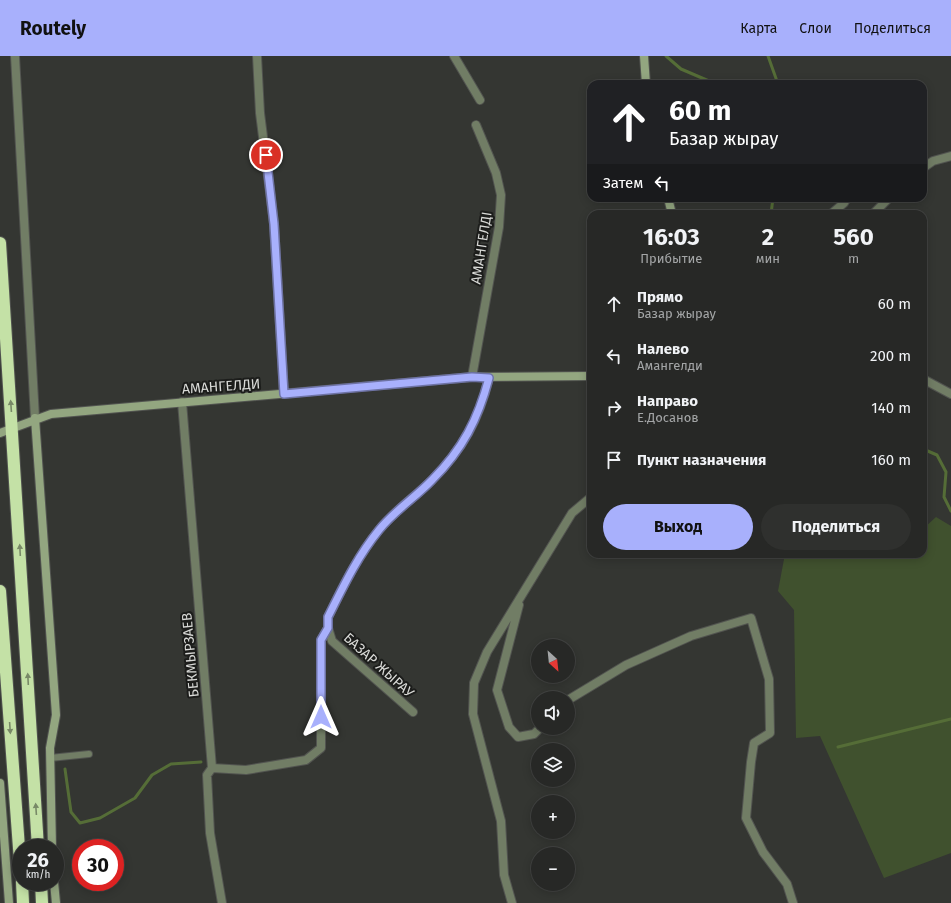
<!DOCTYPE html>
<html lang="ru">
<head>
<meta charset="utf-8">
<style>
	body { margin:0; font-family:"Fira Sans",sans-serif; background:#2f302e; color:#f1f3f6; height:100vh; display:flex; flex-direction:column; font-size:15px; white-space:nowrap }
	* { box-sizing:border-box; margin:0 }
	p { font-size:13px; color:#a4a6a7 }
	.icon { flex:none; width:22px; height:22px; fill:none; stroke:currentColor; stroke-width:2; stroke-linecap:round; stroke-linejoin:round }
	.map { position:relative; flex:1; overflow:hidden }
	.panel { position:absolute; left:587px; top:154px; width:340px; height:348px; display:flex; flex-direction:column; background:#272826; border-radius:12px; box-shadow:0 2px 10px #0003,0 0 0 1px #434443 }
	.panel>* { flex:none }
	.top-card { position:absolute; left:587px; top:24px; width:340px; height:122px; border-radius:12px; box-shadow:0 2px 10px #0003,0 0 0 1px #434443; background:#202124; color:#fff; overflow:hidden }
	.needle { width:26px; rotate:153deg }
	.controls { position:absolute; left:531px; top:583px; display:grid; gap:8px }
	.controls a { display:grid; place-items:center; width:44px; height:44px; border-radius:50%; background:#272826; box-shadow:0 2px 10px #0003,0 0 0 1px #434443; font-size:20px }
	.speed { position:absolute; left:12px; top:783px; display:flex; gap:8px; font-size:20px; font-weight:700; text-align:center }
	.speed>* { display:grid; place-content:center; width:52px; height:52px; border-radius:50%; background:#272826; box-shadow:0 2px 10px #0003,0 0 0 1px #434443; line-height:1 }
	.speed small { font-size:10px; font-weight:400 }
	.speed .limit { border:6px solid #d22; background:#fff; color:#111 }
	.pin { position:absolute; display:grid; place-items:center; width:34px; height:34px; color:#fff; margin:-17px; border:2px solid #fff; border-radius:50%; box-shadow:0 1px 4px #0007 }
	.me { position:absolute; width:44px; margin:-22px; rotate:0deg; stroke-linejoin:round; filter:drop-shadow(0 0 3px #0008) }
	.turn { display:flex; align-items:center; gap:14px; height:84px; padding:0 16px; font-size:18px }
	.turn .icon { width:52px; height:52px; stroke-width:2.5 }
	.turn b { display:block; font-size:28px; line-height:34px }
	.then { display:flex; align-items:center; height:38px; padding:0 16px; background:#0003; gap:8px; font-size:15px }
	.eta { display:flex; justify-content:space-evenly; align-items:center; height:68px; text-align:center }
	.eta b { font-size:24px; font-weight:700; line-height:28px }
	.primary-button { display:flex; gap:8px; margin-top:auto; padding:8px 16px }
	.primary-button a { flex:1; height:46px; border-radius:24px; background:#a8b0fc; color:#111; font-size:16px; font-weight:700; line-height:46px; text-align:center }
	.primary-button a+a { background:#2f302e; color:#f1f3f6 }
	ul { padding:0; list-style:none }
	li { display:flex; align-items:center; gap:12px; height:52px; padding:0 16px }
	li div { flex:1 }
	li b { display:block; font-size:15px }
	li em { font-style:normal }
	header { display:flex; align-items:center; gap:24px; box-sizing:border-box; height:56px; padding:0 20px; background:#a8b0fc; color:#111 }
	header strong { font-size:19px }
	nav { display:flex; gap:22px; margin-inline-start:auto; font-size:14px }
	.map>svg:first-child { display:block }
	.green { fill:#40512e }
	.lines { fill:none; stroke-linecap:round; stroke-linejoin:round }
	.stream { stroke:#556d37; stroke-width:3 }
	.lane-casing { stroke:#525450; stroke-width:8 }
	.street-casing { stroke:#525450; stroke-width:10 }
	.secondary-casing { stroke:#525450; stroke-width:10 }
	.highway-casing { stroke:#525450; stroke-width:14 }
	.lane { stroke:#717d65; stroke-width:6 }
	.street { stroke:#717d65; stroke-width:8 }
	.secondary { stroke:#93a680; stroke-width:8 }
	.highway { stroke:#c4e1a6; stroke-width:12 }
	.oneway { fill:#788967 }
	.route-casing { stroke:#6d72a4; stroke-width:10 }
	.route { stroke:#a8b0fc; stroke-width:7 }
	.labels { text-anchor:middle; stroke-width:4; stroke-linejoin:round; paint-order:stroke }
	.street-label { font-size:14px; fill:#d9dad7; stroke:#1c1d1b }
</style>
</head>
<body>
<header>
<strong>Routely</strong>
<nav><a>Карта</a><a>Слои</a><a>Поделиться</a></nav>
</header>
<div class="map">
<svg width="951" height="847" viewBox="0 0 951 847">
	<rect width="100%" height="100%" fill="#343632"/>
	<path class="green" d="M936,461L951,470V797L884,822L820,680L796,682L794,554L778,535L785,498H923V473Z"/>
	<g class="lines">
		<path class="stream" d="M666,0L681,13L716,28
			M768,0L778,28
			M771,158L773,142
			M923,393L937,399L946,416L944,441L951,455
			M838,691L951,663
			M65,713L71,756L80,767L100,762L135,742L152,719L171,708L201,706"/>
		<g class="lane-casing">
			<path id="lane" d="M50,702L89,698"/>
		</g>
		<g class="street-casing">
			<path id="street" d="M15,0L35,362
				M257,0L260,57L274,168L284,338
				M454,0L480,44
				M923,112L933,105L951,100
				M831,158L844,147L847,142
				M873,158L889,142
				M472,321L499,171L501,139L496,117L476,69
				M923,323L951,338
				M182,346L212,712L207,719L210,777L222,847
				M519,549L497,634L509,671L518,681L534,678L540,672
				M568,644L626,609L691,580L751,562L769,623L770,677L754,687L751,706L746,762L763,796L787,828L793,847
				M413,656L332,585L328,572V561C343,531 357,501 379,474C394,455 415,441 432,424C463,393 479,363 489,322
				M212,712L246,714L306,704L321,692V584L328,572
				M512,847L504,819L501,765L473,658L474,627L487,596L572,457L591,441"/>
		</g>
		<g class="secondary-casing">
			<path id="secondary" d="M644,0L646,28
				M668,142L672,158
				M35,362L56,659L50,692L52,792
				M0,377L51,358L472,321L591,320
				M0,727L9,847
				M54,826L56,847"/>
		</g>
		<g class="highway-casing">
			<path id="highway" d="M0,187L38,792
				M0,535L21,819
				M22,826L23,847
				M41,826L42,847"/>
		</g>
		<use href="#lane" class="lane"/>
		<use href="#street" class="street"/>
		<use href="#secondary" class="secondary"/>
		<use href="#highway" class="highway"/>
	</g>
	<defs><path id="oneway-solid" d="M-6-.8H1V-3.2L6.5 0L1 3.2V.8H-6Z"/></defs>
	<g class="oneway">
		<use href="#oneway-solid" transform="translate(11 350) rotate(-94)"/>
		<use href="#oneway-solid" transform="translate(20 494) rotate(-93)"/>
		<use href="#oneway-solid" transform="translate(28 623) rotate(-93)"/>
		<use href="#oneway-solid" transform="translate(10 672) rotate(86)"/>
		<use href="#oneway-solid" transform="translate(36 753) rotate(-94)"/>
	</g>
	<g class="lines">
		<g class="route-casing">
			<path id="route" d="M266,99L274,168L284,338L472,321L489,322C478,363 463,393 432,424C416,441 394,455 379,474C357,501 343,531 328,561V572L321,584V661"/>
		</g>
		<use href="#route" class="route"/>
	</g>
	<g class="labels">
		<g class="street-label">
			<text transform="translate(481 192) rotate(-81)" y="5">АМАНГЕЛДІ</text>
			<text transform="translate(221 330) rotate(-4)" y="5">АМАНГЕЛДИ</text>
			<text transform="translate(190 599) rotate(-95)" y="5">БЕКМЫРЗАЕВ</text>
			<text transform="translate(379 609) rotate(42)" y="5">БАЗАР ЖЫРАУ</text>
		</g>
	</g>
</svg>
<div class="controls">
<a><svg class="needle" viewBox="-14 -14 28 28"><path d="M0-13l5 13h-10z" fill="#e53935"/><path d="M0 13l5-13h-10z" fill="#a4a6a7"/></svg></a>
<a><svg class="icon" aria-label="sound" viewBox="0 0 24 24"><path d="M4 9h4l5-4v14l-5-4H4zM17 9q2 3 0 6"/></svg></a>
<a><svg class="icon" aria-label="layers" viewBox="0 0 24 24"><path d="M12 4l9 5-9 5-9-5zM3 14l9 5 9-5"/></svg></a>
<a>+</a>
<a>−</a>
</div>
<div class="speed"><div>26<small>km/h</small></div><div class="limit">30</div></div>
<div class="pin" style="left:266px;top:99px;background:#d93025"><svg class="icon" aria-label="arrive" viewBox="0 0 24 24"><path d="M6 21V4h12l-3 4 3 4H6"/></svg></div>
<svg class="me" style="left:321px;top:661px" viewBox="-20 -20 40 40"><path d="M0-17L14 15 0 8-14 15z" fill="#a8b0fc" stroke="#fff" stroke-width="4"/></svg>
<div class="top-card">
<div class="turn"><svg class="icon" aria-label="ahead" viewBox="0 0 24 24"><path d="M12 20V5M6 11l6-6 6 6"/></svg><div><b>60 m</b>Базар жырау</div></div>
<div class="then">Затем<svg class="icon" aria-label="left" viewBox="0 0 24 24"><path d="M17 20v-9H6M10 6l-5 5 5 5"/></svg></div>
</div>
<section class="panel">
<div class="eta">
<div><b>16:03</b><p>Прибытие</p></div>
<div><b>2</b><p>мин</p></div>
<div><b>560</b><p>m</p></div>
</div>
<ul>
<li><svg class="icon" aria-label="ahead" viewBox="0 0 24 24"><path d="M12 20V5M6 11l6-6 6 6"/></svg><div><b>Прямо</b><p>Базар жырау</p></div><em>60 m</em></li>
<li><svg class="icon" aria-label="left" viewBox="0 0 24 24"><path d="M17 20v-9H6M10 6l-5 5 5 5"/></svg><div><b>Налево</b><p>Амангелди</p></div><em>200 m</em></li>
<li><svg class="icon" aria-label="right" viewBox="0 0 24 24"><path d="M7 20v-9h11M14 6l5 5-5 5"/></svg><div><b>Направо</b><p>Е.Досанов</p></div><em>140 m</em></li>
<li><svg class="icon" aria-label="arrive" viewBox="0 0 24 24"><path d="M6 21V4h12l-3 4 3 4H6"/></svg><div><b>Пункт назначения</b></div><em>160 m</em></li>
</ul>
<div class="primary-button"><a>Выход</a><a>Поделиться</a></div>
</section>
</div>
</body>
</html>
